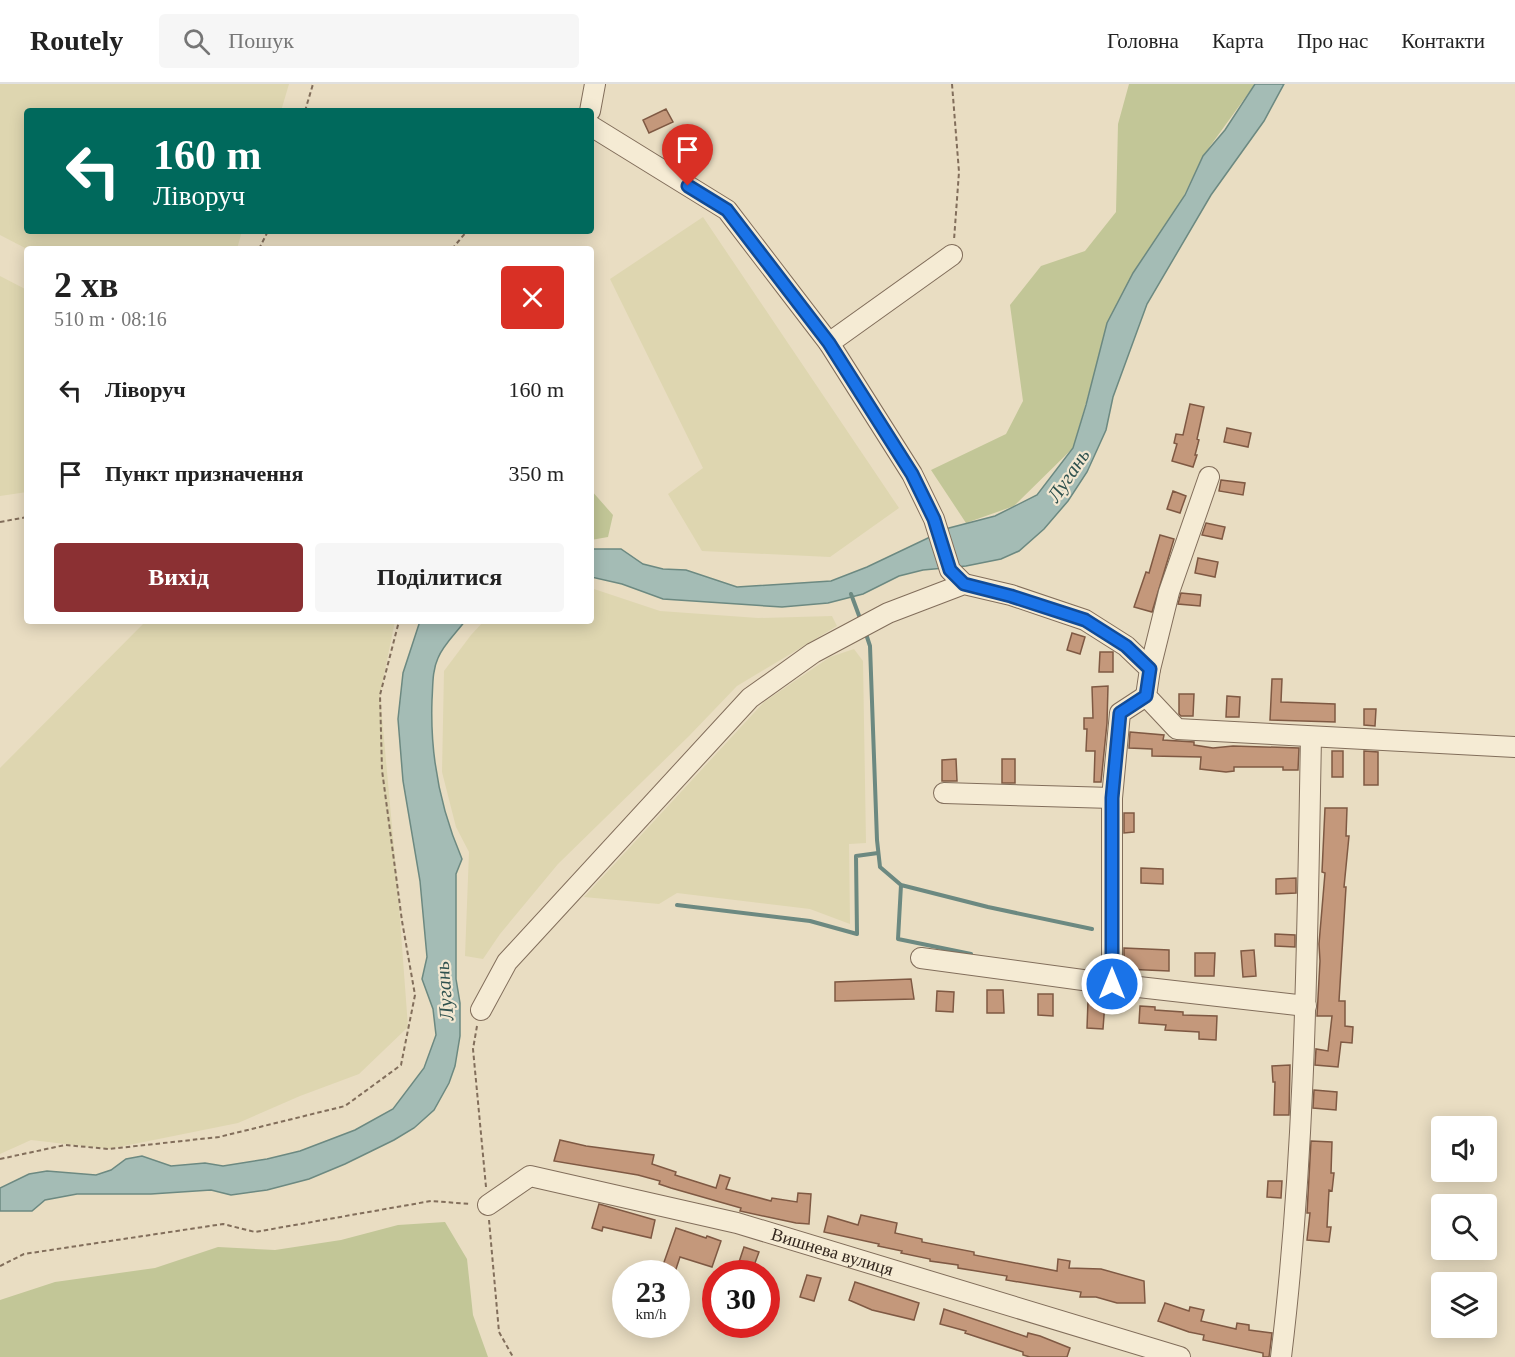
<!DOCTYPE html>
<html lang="uk">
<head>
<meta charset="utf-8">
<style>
	body { margin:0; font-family:"Times New Roman",serif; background:#f6f6f6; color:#222; height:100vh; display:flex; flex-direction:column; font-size:22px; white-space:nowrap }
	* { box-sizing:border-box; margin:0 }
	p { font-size:20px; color:#767676 }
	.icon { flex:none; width:33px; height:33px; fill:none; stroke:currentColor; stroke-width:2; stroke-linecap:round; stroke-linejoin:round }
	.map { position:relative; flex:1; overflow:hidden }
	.sheet { position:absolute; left:24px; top:162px; width:570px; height:378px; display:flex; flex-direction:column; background:#fff; border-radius:6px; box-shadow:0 3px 15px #0003 }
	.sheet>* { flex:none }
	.top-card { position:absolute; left:24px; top:24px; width:570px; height:126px; border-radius:6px; box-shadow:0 3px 15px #0003; background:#00695c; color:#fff; overflow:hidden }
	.tools { position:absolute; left:1431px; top:1032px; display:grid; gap:12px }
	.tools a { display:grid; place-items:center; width:66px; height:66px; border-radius:6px; background:#fff; box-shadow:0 3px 15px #0003; font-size:30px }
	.speed { position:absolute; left:612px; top:1176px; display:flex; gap:12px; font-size:30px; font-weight:700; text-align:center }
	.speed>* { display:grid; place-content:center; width:78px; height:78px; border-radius:50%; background:#fff; box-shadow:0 3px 15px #0003; line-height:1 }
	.speed small { font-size:15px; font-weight:400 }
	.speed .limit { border:9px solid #d22; background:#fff; color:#111 }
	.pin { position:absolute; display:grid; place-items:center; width:51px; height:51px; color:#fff; margin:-62px -26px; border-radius:50% 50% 50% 0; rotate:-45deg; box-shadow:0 0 6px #0007 }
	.pin .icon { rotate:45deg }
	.me { position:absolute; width:66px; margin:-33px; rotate:0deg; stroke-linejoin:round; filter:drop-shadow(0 0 4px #0008) }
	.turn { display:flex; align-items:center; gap:21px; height:126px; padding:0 30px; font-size:27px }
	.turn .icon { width:78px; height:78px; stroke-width:2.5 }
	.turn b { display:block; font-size:42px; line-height:51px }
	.round { display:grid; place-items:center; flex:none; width:63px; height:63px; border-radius:6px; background:#f6f6f6 }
	.overview { display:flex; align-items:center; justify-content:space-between; height:102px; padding:0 30px }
	h1 { font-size:36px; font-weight:700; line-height:45px }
	.button { display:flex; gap:12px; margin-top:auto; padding:12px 30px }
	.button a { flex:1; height:69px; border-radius:6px; background:#8b3033; color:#fff; font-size:24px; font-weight:700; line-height:69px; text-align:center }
	.button a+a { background:#f6f6f6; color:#222 }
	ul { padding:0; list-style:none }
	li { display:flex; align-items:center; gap:18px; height:84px; padding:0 30px }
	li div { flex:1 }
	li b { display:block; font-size:22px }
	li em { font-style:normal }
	header { display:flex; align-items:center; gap:36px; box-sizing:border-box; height:84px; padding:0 30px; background:#fff; border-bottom:2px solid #e0e0e0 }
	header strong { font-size:28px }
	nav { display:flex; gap:33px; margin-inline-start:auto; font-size:21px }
	.search { width:420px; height:54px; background:#f6f6f6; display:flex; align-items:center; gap:15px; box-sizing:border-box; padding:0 21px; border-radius:6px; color:#767676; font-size:22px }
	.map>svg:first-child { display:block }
	.farmland { fill:#ded6b0 }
	.green { fill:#c2c697 }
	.water { fill:#a4bcb5; stroke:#6c8981; stroke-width:1.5 }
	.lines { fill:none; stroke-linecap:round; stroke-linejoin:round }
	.stream { stroke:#6c8981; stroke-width:4 }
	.building { fill:#c4987b; stroke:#7f5943; stroke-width:1.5 }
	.minor-casing { stroke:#826e5b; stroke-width:22 }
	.path { stroke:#826e5b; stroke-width:2; stroke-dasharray:4.5 3; stroke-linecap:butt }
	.minor { stroke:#f5ebd4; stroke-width:20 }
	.route-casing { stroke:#114b97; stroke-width:15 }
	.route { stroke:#1a73e8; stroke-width:10 }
	.labels { text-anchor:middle; stroke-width:4.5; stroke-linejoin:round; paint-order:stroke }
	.street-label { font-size:18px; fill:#33271e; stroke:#f2e7d1 }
	.water-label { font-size:20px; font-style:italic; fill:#2e514e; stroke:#f2e7d1 }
</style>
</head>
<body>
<header>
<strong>Routely</strong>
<div class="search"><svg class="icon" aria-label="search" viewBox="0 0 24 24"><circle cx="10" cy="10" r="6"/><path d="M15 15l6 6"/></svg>Пошук</div>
<nav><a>Головна</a><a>Карта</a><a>Про нас</a><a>Контакти</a></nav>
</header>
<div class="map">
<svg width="1515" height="1273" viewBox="0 0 1515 1273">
	<rect width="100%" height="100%" fill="#e9ddc2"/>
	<path class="farmland" d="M0,0H289L281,27H27V147H242L237,165H27L0,151Z
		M703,133L899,424L830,473L702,467L668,410L703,384L610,195Z
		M0,192L27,206V408L0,412Z
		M591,504L660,527L758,534L832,532L837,542L737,602L689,652L558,780L500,850L483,875L465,872L469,768L456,743L442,688L444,587L471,551L484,537H591Z
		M146,537H395L380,611L398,808L408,943L359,990L300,1012L238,1039L109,1065L31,1056L0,1070V684Z
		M854,565L863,577L866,759L849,760L850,840L810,825L677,809L659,820L584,813L764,618L830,573Z"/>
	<path class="green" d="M1129,0H1255L1203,72L1089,308L1073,364L1014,422L966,439L931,386L1006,350L1023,317L1010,221L1041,182L1085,167L1116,128L1118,40Z
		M591,406L613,431L608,453L591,456Z
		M445,1138L467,1175L473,1231L488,1273H0V1216L55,1198L155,1184L218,1163L275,1166L341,1156L398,1141Z"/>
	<path class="water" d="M1255,0H1284L1264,37L1211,111L1147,220L1113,313L1106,346L1087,388L1068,417L1044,445L1019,467L1001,475L966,482L923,486L899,492L863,510L828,519L782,523L663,515L622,500L591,493V465H621L643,480L663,485L686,486L737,503L831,497L867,483L949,444L995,432L1037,411L1073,364L1086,321L1107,239L1133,189L1185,111L1203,72L1225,46Z
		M420,537H465C457,548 443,561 438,574C432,587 433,602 432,616C430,671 440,724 462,775L456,790V895L460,919V952L455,982L449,999L434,1026L414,1044L394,1056L345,1080L309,1095L267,1106L231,1111L211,1106L151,1110H77L45,1116L32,1127H0V1104L29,1090L47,1087L96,1091L111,1086L126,1075L142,1072L171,1082L205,1079L223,1082L267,1075L300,1067L355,1046L393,1025L424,984L436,951L433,925L422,895L427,873L420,797L403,697L398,635L403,589Z"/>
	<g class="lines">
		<path class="stream" d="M851,510L861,537
			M865,547L870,562L877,756L880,783L901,801L988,823L1092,845
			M901,801L898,855L971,870
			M677,821L810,837L857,850L856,772L878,769"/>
	</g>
	<path class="building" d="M666,25L673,38L649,49L643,36Z
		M1190,320L1204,323L1197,355L1199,356L1195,371H1197L1193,383L1172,377L1177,360L1174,359L1176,350L1183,351Z
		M1227,344L1251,349L1248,363L1224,358Z
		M1221,396L1245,399L1243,411L1219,407Z
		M1173,407L1186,412L1180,429L1167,425Z
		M1206,439L1225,443L1222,455L1202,451Z
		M1160,451L1174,455L1152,528L1134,523L1146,488L1149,489Z
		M1198,474L1218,478L1215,493L1195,489Z
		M1181,509L1201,511L1200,522L1178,520Z
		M1072,549L1085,553L1080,570L1067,566Z
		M1100,568H1113V588H1099Z
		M1272,595H1282L1281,618L1335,620V638L1270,636Z
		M1108,602L1107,639L1101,698H1094L1095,667H1086L1087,645H1084V634H1093L1092,603Z
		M1179,610H1194L1193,632H1181L1179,630Z
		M1227,612L1240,613L1239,633H1226Z
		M1364,625H1376L1375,642L1364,641Z
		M1130,648L1164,651L1163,656L1194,658V661L1213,664L1233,662L1299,664L1298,686H1283V683H1234V687L1226,688L1200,685L1201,673L1152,672V665L1129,664Z
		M1332,667H1343V693H1332Z
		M1364,667L1378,668V701H1364Z
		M956,675L957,697H942V676Z
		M1002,675H1015V699H1002Z
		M1325,724H1347L1346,752H1349L1344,803H1346L1339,917H1345V942L1353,943L1352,959L1341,958L1338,983L1315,981L1316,965L1328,967L1332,932H1317L1320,877L1319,860L1325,789L1322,788Z
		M1124,729H1134V748L1124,749Z
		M1141,784L1163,785V800L1141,799Z
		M1296,794V809L1276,810V795Z
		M1275,850L1295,851V863L1275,862Z
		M1124,864L1169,866V887L1124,885Z
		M1254,866L1256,892L1243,893L1241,867Z
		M1195,869H1215L1214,892H1195Z
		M911,895L914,915L835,917V898Z
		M987,906H1003L1004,929H987Z
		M937,907L954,908L953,928L936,927Z
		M1038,910H1053V932L1038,931Z
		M1088,917L1105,918L1103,945L1087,944Z
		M1140,922L1155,923V926L1183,928V931L1217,932L1216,956L1199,955V948L1165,946L1166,941L1139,939Z
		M1290,981L1289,1031H1274L1275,998H1273L1272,982Z
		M1314,1006L1337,1008L1336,1026L1313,1024Z
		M560,1056L586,1062L654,1071L652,1080L676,1088L675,1091L716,1104L720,1091L730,1094L726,1105L771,1117L772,1114L797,1118L798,1109L811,1110L809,1140L796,1139L740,1127L741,1124L671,1104L659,1100L660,1097L638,1091L554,1077Z
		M1311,1057L1332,1058L1331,1089H1334L1332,1107L1329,1106L1327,1143H1331L1329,1158L1307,1156L1310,1129H1307Z
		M1268,1097H1282L1281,1114L1267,1113Z
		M599,1120L655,1136L651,1154L603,1143L602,1147L592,1144Z
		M861,1131L897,1139L895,1149L922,1155V1158L974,1168V1171L1057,1187L1058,1175L1070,1177L1069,1184L1101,1185L1144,1197L1145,1219H1117L1096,1213H1080L1081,1208L1006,1196L1007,1192L958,1184V1181L930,1177V1175L901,1169L902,1167L878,1162L879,1160L824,1148L828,1132L858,1141Z
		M676,1144L706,1154L707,1152L721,1157L712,1183L680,1173L675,1188L662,1184Z
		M744,1163L759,1168L752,1187L738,1181Z
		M807,1191L821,1194L814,1217L800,1213Z
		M855,1198L919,1219L914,1236L872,1226L849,1216Z
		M1165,1219L1189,1227L1190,1223L1204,1226L1201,1237L1236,1245L1237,1239L1249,1241V1246L1272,1249L1269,1273H1263V1269L1203,1256L1204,1251L1189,1248L1158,1237Z
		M944,1225L1027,1253L1028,1249L1040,1252L1070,1264L1067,1273H1030L1023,1271V1268L965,1249L966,1247L940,1240Z"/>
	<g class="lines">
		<g class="minor-casing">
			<g id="minor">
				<path d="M590,27L595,0"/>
				<path d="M591,42L727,126L829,259"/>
				<path d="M952,171L829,259L912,390L934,435L950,486L964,500"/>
				<path d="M1150,585L1169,508L1209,393"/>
				<path d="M944,709L1112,714"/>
				<path d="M921,874L1112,900L1306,922"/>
				<path d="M1112,900V714L1120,629L1146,612"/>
				<path d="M481,926L507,878L750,614L813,569L888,529L964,500L1011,511L1085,536L1126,562L1150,585L1146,612L1177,645L1515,663"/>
				<path id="s1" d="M488,1121L530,1092L737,1139L1180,1273"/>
				<path d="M1281,1273C1306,1067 1307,860 1311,653"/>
			</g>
		</g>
		<path class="path" d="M952,0L959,88L954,156
			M305,27L313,0
			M259,165L268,147
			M452,165L467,147
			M0,438L27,433
			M477,942L473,965L486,1103
			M0,1075L65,1061L109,1065L219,1053L345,1022L401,981L415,911L402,837L382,686L380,611L399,537
			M489,1136L499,1248L513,1273
			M0,1182L24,1170L223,1140L255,1148L431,1117L471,1120"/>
		<use href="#minor" class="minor"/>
	</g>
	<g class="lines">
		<g class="route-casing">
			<path id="route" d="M688,102L727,126L829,259L912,390L934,435L950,486L964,500L1011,512L1085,536L1126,562L1150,585L1146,612L1120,629L1112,714V900"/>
		</g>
		<use href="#route" class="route"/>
	</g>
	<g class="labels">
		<g class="street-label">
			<text dy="6" stroke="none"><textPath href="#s1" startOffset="363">Вишнева вулиця</textPath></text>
		</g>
		<g class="water-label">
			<text transform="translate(1068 391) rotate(-56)" y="7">Лугань</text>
			<text transform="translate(444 907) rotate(-95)" y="7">Лугань</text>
		</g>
	</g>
</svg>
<div class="tools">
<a><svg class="icon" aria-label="sound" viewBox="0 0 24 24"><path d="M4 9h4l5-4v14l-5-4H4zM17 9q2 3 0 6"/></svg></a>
<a><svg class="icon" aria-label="search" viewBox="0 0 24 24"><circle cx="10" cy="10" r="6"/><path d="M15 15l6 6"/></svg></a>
<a><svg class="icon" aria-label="layers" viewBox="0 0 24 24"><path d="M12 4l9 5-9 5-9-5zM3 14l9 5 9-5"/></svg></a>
</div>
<div class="speed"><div>23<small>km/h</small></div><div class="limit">30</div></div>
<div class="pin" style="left:688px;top:102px;background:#d93025"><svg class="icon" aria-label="arrive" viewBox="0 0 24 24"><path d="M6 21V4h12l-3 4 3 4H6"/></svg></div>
<svg class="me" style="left:1112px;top:900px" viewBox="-20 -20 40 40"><circle r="17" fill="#1a73e8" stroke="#fff" stroke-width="3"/><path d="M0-11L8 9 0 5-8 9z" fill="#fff"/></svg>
<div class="top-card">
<div class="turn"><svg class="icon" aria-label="left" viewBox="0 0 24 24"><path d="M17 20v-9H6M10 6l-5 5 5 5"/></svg><div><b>160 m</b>Ліворуч</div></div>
</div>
<section class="sheet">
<div class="overview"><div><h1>2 хв</h1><p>510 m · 08:16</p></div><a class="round" style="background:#d93025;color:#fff"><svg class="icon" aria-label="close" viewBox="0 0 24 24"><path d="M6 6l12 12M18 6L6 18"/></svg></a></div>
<ul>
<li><svg class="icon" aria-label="left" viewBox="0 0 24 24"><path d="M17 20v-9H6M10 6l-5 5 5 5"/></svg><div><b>Ліворуч</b></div><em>160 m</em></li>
<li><svg class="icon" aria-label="arrive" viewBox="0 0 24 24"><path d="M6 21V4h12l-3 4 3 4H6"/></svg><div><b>Пункт призначення</b></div><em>350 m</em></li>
</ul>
<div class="button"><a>Вихід</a><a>Поділитися</a></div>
</section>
</div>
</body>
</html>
